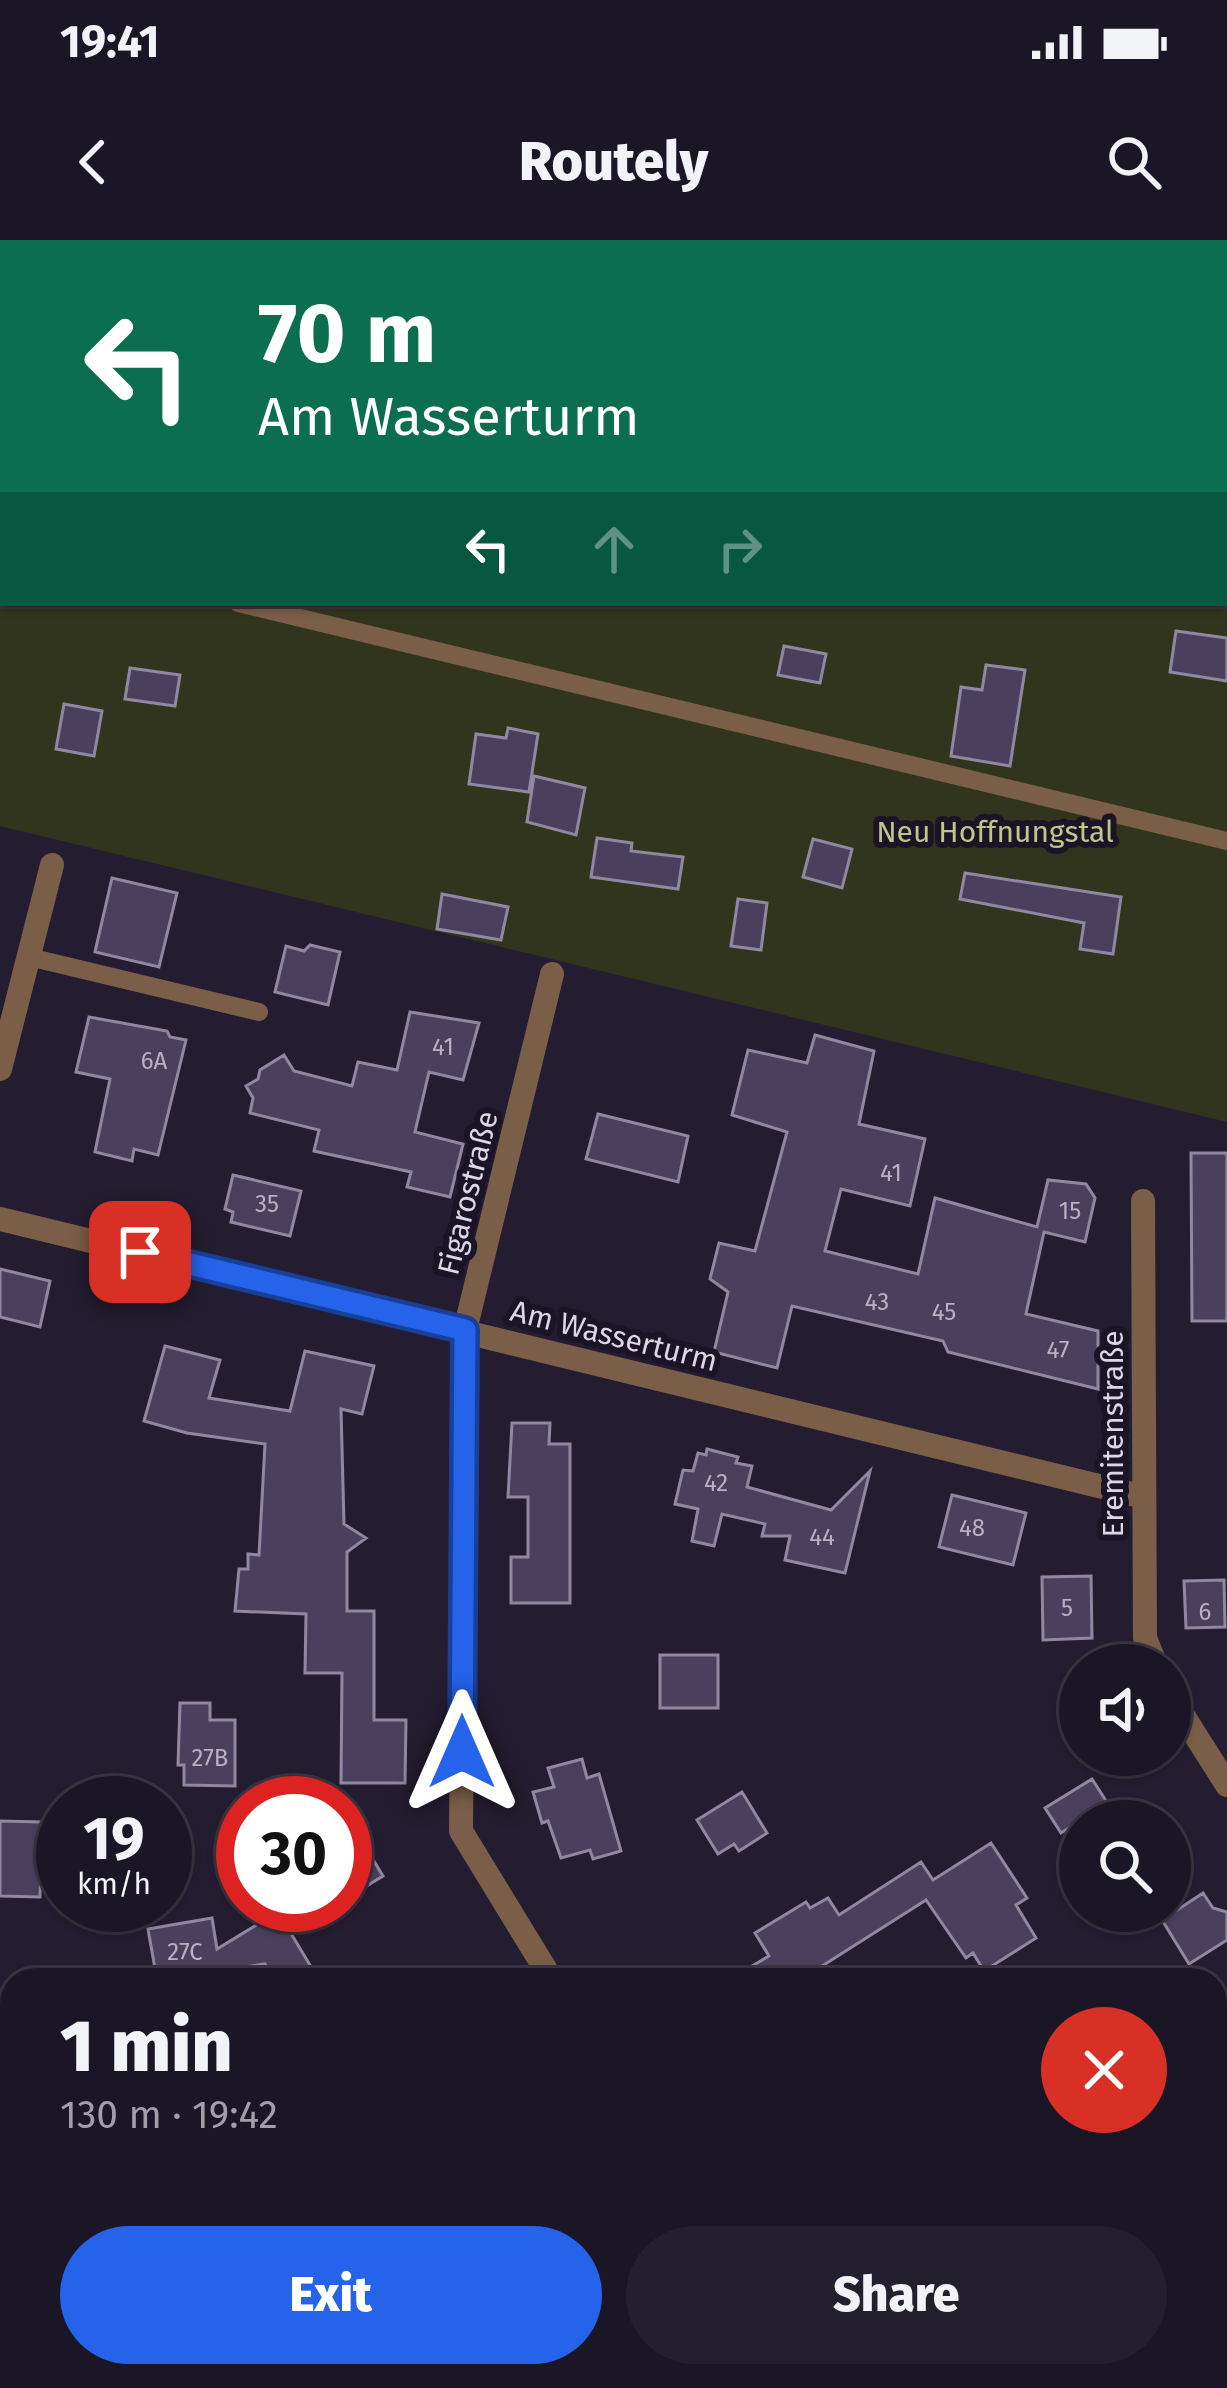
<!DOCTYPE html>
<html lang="en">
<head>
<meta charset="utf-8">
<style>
	body { margin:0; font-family:"Fira Sans",sans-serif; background:#241f2d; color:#f1f3f6; height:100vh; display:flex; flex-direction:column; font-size:45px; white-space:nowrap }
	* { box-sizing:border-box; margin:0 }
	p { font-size:39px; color:#a09fa7 }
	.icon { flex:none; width:66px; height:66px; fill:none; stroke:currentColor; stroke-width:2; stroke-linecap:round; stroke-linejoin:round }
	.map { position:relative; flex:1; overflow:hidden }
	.drawer { position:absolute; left:0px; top:1728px; width:1227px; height:420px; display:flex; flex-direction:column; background:#1b1625; border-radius:36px 36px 0 0; box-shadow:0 3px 9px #0004,0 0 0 3px #393542 }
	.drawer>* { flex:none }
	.top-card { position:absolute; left:0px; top:0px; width:1227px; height:366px; box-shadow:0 3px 9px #0004,0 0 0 3px #393542; background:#0b6e4f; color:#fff; overflow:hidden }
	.tools { position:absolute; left:1059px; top:1404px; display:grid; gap:24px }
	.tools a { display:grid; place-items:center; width:132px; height:132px; border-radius:50%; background:#1b1625; box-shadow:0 3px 9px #0004,0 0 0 3px #393542; font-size:60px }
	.speed { position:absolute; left:36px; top:1536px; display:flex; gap:24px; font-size:60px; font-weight:700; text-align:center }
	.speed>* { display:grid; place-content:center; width:156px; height:156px; border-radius:50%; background:#1b1625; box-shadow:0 3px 9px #0004,0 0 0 3px #393542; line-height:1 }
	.speed small { font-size:30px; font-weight:400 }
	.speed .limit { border:18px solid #d22; background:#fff; color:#111 }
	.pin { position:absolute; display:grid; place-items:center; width:102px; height:102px; color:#fff; margin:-51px; border-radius:24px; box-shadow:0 6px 18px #0006 }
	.me { position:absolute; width:132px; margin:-66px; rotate:0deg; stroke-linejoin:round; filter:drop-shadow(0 0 9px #0008) }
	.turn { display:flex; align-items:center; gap:42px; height:252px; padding:0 60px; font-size:54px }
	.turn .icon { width:156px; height:156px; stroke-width:2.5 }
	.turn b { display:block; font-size:84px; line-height:102px }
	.lanes { display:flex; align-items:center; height:114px; padding:0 60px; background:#0003; justify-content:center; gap:60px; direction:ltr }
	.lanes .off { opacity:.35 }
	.round { display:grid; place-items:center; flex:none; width:126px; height:126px; border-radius:63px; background:#241f2d }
	.summary { display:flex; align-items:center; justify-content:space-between; height:204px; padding:0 60px }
	h1 { font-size:72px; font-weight:800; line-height:90px }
	.cta { display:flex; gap:24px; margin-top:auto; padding:24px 60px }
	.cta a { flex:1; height:138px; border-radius:72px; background:#2563eb; color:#fff; font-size:48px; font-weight:800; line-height:138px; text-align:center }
	.cta a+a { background:#241f2d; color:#f1f3f6 }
	.status { display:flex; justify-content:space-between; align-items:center; height:84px; padding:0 60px; background:#1b1625; direction:ltr }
	.status svg { height:33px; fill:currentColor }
	header { display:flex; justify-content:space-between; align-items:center; height:156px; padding:0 60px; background:#1b1625; font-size:54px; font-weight:800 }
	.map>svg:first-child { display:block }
	.green { fill:#32351d; fill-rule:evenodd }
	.building { fill:#4a405e; stroke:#9088a1; stroke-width:3 }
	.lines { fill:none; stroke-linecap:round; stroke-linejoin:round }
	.path { stroke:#797485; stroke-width:8; stroke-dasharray:6 9; stroke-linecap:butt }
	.service { stroke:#7a5e47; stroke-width:18 }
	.minor { stroke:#7a5e47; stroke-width:24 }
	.route-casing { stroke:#184099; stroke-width:30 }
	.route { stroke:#2563eb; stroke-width:21 }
	.labels { text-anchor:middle; stroke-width:12; stroke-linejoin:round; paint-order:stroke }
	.number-label { font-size:24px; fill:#b7b1c2 }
	.park-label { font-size:30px; fill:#bfc689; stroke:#1b1427 }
	.street-label { font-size:30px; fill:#dbd7e4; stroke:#1b1427 }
</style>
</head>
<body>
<div class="status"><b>19:41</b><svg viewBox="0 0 49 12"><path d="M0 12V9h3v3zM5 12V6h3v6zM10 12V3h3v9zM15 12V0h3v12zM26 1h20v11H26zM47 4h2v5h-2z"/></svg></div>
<header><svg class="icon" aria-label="back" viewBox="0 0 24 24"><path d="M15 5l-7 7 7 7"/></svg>Routely<svg class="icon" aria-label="search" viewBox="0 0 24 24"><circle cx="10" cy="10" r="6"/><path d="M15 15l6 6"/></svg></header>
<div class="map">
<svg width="1227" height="2148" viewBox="0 0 1227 2148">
	<rect width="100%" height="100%" fill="#241d31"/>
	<path class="green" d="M0,0H1227V882L0,586ZM3,3H1224V363H3Z"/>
	<path class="building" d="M1176,391L1227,398V441L1170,432Z
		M784,406L826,414L820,443L778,435Z
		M986,425L1025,430L1010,526L951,516L961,447L982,450Z
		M130,428L180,435L175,466L125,459Z
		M64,464L102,471L94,516L56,509Z
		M508,488L538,494L529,552L469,544L476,494L506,498Z
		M534,536L585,548L576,595L527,582Z
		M597,598L632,603L631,611L683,617L678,649L591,637Z
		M813,599L852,609L842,648L803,637Z
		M965,633L1121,657L1113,714L1080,709L1084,683L960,659Z
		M112,638L177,653L159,727L95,712Z
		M442,654L508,667L501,700L437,689Z
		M738,659L767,663L761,710L731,706Z
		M310,705L340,712L328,765L275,752L286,706L304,711Z
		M410,772L479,783L463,840L429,832L415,892L463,904L450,957L407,947L411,932L314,911L319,890L250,873L253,858L246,846L258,839L260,830L284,815L294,831L352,846L358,822L397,830Z
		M89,777L167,791L170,797L186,800L158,915L134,909L132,921L95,912L110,839L76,832Z
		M815,795L874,811L859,884L925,899L910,966L841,949L825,1011L918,1034L935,958L1037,987L1048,940L1086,944L1095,958L1085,1002L1044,992L1026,1074L1098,1091V1149L948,1112L943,1101L792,1066L777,1128L714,1112L728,1052L710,1039L719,1003L755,1011L787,892L732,875L748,810L807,823Z
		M598,874L688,896L678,942L586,919Z
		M1191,913H1227V1081H1192Z
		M233,935L301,951L290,996L231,982L233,972L225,969Z
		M0,1029L50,1041L40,1087L0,1077Z
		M165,1106L220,1120L209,1158L290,1171L305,1111L374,1126L362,1174L341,1169L344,1284L366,1298L347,1312V1371H374V1480H406L405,1543H341L342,1433H305L306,1374L235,1371L239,1329H248V1314L259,1315L265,1204L187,1193L144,1181Z
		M512,1183H550L549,1204H570V1363H511V1317H528V1257H508Z
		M707,1209L738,1217L736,1223L752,1226L747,1247L831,1270L870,1231L845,1333L785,1320L790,1296H762L765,1284L722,1274L714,1306L692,1301L698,1269L675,1264L683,1230L693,1231L698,1213L706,1215Z
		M952,1255L1026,1273L1013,1325L939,1307Z
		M1091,1336L1092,1398L1043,1400L1042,1337Z
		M1224,1340L1225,1387L1186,1388L1184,1341Z
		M660,1415H718V1468H660Z
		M180,1463H210V1480H235V1546L184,1545V1525H178Z
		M582,1519L587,1538L599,1534L621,1611L593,1619L590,1610L561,1618L548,1581L542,1583L533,1552L554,1547L548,1528Z
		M1092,1539L1119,1581H1080L1061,1593L1045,1568Z
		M742,1552L767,1593L739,1611L734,1604L718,1614L697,1580Z
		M345,1573L383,1636L345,1659Z
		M0,1581L42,1582L40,1657L0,1656Z
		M991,1603L1027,1658L1016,1665L1036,1698L984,1731L973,1713L966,1718L926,1660L800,1740H728L769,1716L755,1693L806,1662L810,1668L828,1658L839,1675L921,1622L933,1640Z
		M1203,1653L1213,1668L1227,1672V1700L1189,1724L1162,1680Z
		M278,1672L319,1740H275L265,1724L157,1740L148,1689L212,1678L217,1709Z"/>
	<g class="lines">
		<path class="path" d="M937,0V3
			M306,3V0
			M512,3V0
			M717,3L718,0
			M1149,3V0"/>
		<path class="service" d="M0,304L3,305
			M238,363L1227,601
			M29,717L259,772"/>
		<path class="minor" d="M552,734L465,1090L461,1591L552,1740
			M0,829L52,625
			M1143,961L1145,1398L1156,1425
			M0,979L1144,1257
			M1170,1455L1227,1545
			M1215,1895L1227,1888
			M800,2148L820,2136"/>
	</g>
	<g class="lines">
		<g class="route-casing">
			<path id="route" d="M140,1012L465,1090L462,1512"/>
		</g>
		<use href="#route" class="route"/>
	</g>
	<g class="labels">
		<g class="number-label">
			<text x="443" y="815">41</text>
			<text x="154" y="829">6A</text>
			<text x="891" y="941">41</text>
			<text x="267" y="972">35</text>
			<text x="1070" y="979">15</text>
			<text x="877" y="1070">43</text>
			<text x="944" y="1080">45</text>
			<text x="1058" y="1118">47</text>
			<text x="716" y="1251">42</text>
			<text x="972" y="1296">48</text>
			<text x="822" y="1305">44</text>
			<text x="1067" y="1376">5</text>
			<text x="1205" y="1380">6</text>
			<text x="210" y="1526">27B</text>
			<text x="185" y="1720">27C</text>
		</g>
		<g class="park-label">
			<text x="995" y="602">Neu Hoffnungstal</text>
		</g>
		<g class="street-label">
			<text transform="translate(468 953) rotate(-76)" y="10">Figarostraße</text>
			<text transform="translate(614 1096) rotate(14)" y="10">Am Wasserturm</text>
			<text transform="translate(1113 1194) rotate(-90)" y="10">Eremitenstraße</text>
		</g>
	</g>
</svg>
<div class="tools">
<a><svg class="icon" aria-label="sound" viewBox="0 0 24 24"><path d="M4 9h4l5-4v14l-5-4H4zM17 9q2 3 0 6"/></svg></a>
<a><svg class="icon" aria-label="search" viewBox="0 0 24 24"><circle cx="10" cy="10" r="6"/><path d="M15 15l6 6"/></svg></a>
</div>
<div class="speed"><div>19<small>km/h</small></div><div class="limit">30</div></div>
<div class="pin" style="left:140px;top:1012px;background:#d93025"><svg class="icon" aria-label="arrive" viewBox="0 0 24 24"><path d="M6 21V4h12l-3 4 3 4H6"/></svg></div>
<svg class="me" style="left:462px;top:1512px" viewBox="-20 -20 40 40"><path d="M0-17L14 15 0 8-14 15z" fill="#2563eb" stroke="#fff" stroke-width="4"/></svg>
<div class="top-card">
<div class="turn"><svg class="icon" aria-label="left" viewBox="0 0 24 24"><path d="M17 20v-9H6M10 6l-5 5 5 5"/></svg><div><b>70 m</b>Am Wasserturm</div></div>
<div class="lanes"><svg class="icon" aria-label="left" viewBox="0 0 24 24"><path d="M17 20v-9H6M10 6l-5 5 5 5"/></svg><svg class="icon off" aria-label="ahead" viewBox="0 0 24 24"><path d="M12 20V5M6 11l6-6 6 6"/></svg><svg class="icon off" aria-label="right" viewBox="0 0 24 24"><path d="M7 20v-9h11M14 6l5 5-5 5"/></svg></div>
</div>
<section class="drawer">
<div class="summary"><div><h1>1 min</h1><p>130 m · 19:42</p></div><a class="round" style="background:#d93025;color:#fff"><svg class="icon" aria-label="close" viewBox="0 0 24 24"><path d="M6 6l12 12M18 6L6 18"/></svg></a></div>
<div class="cta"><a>Exit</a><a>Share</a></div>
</section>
</div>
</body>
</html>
